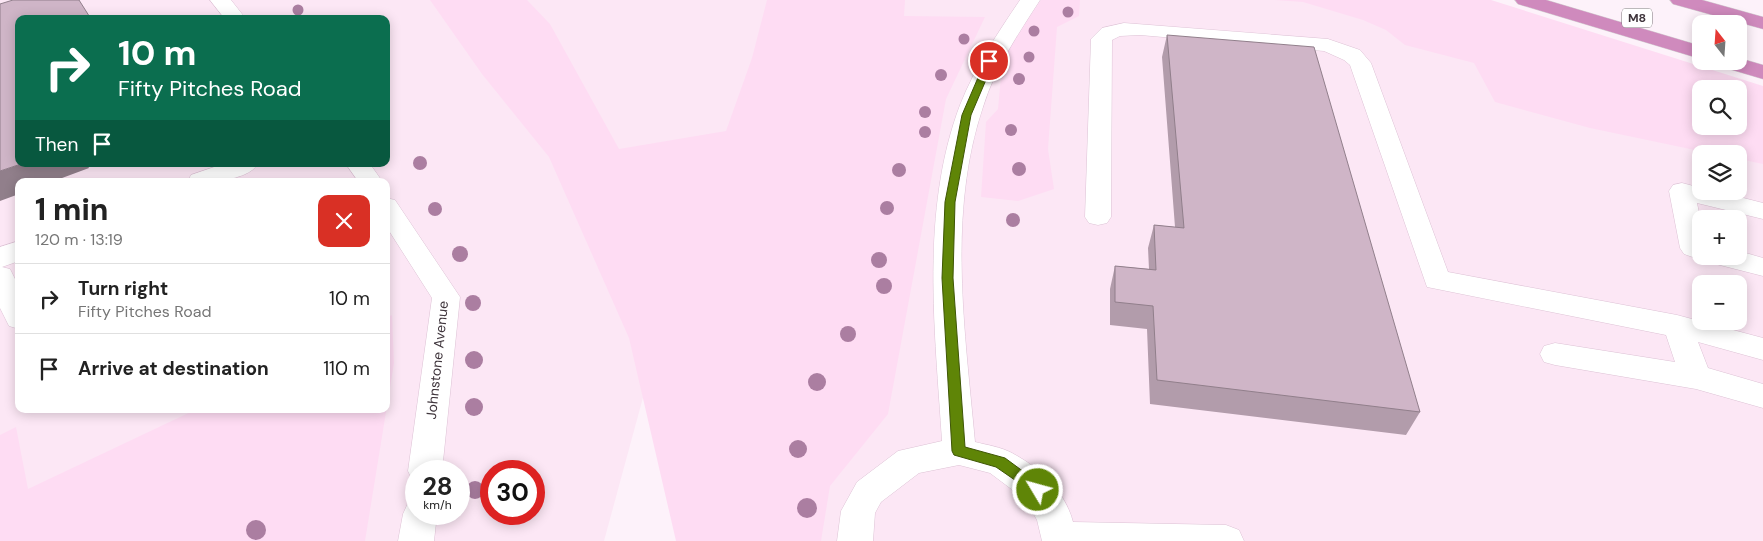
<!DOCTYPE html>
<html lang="en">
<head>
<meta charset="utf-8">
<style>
	body { margin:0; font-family:"DM Sans",sans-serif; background:#f2f2f2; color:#222; height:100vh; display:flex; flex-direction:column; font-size:19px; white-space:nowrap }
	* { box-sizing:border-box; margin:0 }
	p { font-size:16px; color:#767676 }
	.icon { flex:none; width:28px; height:28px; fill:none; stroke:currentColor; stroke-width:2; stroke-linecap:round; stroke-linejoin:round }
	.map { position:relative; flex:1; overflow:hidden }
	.sheet { position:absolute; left:15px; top:178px; width:375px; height:235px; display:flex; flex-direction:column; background:#fff; border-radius:10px; box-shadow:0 2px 12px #0003 }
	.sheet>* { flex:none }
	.banner { position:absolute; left:15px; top:15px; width:375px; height:152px; border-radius:10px; box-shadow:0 2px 12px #0003; background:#0b6e4f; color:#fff; overflow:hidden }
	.needle { width:32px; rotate:343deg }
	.tools { position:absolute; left:1692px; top:15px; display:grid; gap:10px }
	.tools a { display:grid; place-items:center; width:55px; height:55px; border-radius:10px; background:#fff; box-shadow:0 2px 12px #0003; font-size:25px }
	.speed { position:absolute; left:405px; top:460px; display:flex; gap:10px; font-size:25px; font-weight:700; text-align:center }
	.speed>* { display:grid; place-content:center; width:65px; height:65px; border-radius:50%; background:#fff; box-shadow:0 2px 12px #0003; line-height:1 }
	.speed small { font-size:12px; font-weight:400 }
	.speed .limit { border:8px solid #d22; background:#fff; color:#111 }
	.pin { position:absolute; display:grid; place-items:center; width:42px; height:42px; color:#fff; margin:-21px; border:2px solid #fff; border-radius:50%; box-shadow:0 1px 5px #0007 }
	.me { position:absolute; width:55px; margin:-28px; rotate:307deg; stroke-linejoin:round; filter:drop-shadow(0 0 4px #0008) }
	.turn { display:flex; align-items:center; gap:18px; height:105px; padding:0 20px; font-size:22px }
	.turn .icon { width:65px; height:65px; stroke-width:2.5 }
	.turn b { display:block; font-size:35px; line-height:42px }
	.then { display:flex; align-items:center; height:48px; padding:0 20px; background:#0003; gap:10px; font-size:19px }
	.round { display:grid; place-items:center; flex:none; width:52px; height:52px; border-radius:10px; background:#f2f2f2 }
	.head { display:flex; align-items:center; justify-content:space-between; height:85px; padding:0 20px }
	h1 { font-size:30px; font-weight:800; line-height:38px }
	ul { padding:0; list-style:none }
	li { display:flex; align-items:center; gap:15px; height:70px; padding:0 20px; border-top:1px solid #e0e0e0 }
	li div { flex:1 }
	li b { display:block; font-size:19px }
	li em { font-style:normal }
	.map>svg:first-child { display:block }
	.built { fill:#fce7f5; fill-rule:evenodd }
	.green { fill:#fedcf3; fill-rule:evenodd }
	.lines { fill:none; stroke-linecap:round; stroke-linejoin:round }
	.minor-casing { stroke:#ddc2d5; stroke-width:1 }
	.highway-casing { stroke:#d5d3d4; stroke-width:1 }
	.minor { fill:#fff; fill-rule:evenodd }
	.highway { fill:#cf8abd; fill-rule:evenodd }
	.tree { fill:#ab7ea1 }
	.wall { fill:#b29cab }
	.shaded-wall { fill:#917f8b }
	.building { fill:#cfb5c7; stroke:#917f8b }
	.route { fill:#5f8507; stroke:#3e5605 }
	.labels { text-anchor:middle; stroke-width:4.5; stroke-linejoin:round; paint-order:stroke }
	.shield { fill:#fff; stroke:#797277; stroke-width:1 }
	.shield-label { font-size:12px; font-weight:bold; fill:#40363d }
	.street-label { font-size:14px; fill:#40363d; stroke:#fff }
</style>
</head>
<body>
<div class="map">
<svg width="1763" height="541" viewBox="0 0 1763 541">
	<rect width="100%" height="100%" fill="#fdf2fa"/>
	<path class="built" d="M0,0H1372L1701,126H1739L1763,122V541H712L660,335L604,541H0ZM19,19H386V164H19ZM1701,154H1739V191H1701ZM19,181H386V409H19ZM1701,219H1739V256H1701ZM1701,284H1739V321H1701ZM416,471H459V514H416ZM491,471H534V514H491Z"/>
	<path class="green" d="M430,0H527L550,24L619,149L726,131L752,58L767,0H905L904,16L985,17L946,99L888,414L830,486L821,541H676L629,338L549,157L482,74Z
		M1041,0H1080L1079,16L1057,27L1048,149L1054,189L1018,201L981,197L986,122L998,109L1003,54Z
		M1275,0H1491L1763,86V164L1739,159V154H1714L1590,128L1495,102L1474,63L1405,45L1386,30L1363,20L1303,2ZM1701,89H1739V126H1701Z
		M392,315L394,363L365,541H0V435L16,427L28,489L197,409H386V318Z"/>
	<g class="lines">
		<g class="minor-casing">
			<path id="minor" d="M210,0H231L246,19H225Z
				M1020,0H1040C1018,34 995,68 983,107C947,214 965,331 975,442C987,445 1001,447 1012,453C1040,468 1065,491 1073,522L1226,525L1239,530L1244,541H1042L1037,520L1026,500L990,473L959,465L919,473L881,502L875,513L873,541H837L841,511L857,482L898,451L942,441C935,331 920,211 960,105C975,67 997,34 1020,0Z
				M1124,23L1328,39L1360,50L1371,63L1448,272L1677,315L1763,338V360L1698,342L1708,368L1763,384V408L1696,389L1555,365L1544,362L1540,354L1544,346L1555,343L1675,362L1666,335L1427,287L1350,65L1344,60L1324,51L1140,35L1120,36L1112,40L1111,217L1107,223L1098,225L1089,223L1085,217L1091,39L1102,28Z
				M223,164H258C246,182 207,182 188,181L191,175Z
				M346,164H370L382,181H358Z
				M1682,183L1701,188V191H1716L1763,203V219L1697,203L1701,223V256H1739V251L1763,258V276L1712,263L1710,258L1701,260L1684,254L1680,248L1669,191L1673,185Z
				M386,198L395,200L460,297L442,471H416V482L413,481L408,471L432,298L386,226Z
				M19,241V261L2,267L10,269L19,287V329L9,326L0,308V247Z
				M416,500V514H437L434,541H398L403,514L408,503Z"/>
		</g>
		<g class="highway-casing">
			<path id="highway" d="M1515,0H1546L1701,46V59L1518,4Z
				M1670,0H1702L1763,17V29L1673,4Z
				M1739,58L1763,65V79L1719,66L1716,61H1739Z"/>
		</g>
		<use href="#minor" class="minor"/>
		<use href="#highway" class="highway"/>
	</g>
	<g class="tree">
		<circle cx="298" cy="10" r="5.5"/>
		<circle cx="1068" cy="12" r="5.5"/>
		<circle cx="1034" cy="31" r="5.5"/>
		<circle cx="964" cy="39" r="5.5"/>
		<circle cx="1029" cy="57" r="5.5"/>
		<circle cx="941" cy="75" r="6"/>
		<circle cx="1019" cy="79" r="6"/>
		<circle cx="925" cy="112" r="6"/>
		<circle cx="1011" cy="130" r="6"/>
		<circle cx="925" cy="132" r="6"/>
		<circle cx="420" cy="163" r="7"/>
		<circle cx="1019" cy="169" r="7"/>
		<circle cx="899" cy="170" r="7"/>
		<circle cx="887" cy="208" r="7"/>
		<circle cx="435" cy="209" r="7"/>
		<circle cx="1013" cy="220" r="7"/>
		<circle cx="460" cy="254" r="8"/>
		<circle cx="879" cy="260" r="8"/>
		<circle cx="884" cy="286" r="8"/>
		<circle cx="473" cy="303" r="8"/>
		<circle cx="848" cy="334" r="8"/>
		<circle cx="474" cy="360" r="9"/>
		<circle cx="817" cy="382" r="9"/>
		<circle cx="474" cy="407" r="9"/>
		<circle cx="798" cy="449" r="9"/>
		<circle cx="475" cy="490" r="9"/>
		<circle cx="807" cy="508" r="10"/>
		<circle cx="256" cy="530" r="10"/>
	</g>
	<path class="wall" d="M1167,35L1420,412L1406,435L1150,404L1147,329L1110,325V289L1115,266L1149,269L1148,248L1154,225L1175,227L1162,57Z"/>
	<path class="shaded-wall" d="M21,164H87L89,168L54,181H19V194L0,201V171Z"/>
	<path class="building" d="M13,0H79L91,19H19V164H21L0,171V4Z
		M1167,35L1314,47L1420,412L1157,380L1153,306L1115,302V266L1156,270L1154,225L1184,228Z"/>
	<path class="route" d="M986,59L994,61L971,115L955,202L953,278L965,447L1005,458L1043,486L1045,490L1043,494L1038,496L996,467L954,455L952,451L942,278L945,202L962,115Z"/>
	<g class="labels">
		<rect class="shield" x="1622" y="8.5" width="30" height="19" rx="4"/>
		<g class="shield-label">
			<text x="1637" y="22">M8</text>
		</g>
		<g class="street-label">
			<text transform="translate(437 360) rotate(-84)" y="5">Johnstone Avenue</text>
		</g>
	</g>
</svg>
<div class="tools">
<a><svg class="needle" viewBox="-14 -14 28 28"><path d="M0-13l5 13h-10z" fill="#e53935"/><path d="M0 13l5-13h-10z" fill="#767676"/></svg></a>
<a><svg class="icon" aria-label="search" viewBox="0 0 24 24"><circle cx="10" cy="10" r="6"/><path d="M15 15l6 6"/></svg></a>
<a><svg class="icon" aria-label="layers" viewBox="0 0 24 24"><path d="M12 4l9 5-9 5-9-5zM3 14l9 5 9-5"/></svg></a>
<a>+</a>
<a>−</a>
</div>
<div class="speed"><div>28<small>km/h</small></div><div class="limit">30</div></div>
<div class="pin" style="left:989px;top:61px;background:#d93025"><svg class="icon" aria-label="arrive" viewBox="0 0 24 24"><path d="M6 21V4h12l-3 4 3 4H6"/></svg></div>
<svg class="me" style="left:1038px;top:490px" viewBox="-20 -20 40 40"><circle r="17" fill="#5f8507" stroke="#fff" stroke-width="3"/><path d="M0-11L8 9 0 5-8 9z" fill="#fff"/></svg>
<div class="banner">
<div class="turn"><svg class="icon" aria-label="right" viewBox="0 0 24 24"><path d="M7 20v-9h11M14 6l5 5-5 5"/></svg><div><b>10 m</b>Fifty Pitches Road</div></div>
<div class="then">Then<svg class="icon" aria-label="arrive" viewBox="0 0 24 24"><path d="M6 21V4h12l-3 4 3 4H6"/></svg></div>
</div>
<section class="sheet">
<div class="head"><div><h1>1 min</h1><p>120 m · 13:19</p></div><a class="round" style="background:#d93025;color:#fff"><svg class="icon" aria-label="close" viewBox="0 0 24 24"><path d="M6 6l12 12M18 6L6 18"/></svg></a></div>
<ul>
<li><svg class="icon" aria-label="right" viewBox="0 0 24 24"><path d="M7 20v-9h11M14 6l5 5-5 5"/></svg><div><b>Turn right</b><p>Fifty Pitches Road</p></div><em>10 m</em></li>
<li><svg class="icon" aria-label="arrive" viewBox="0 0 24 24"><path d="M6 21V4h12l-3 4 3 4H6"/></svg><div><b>Arrive at destination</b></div><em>110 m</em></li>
</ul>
</section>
</div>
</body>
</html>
